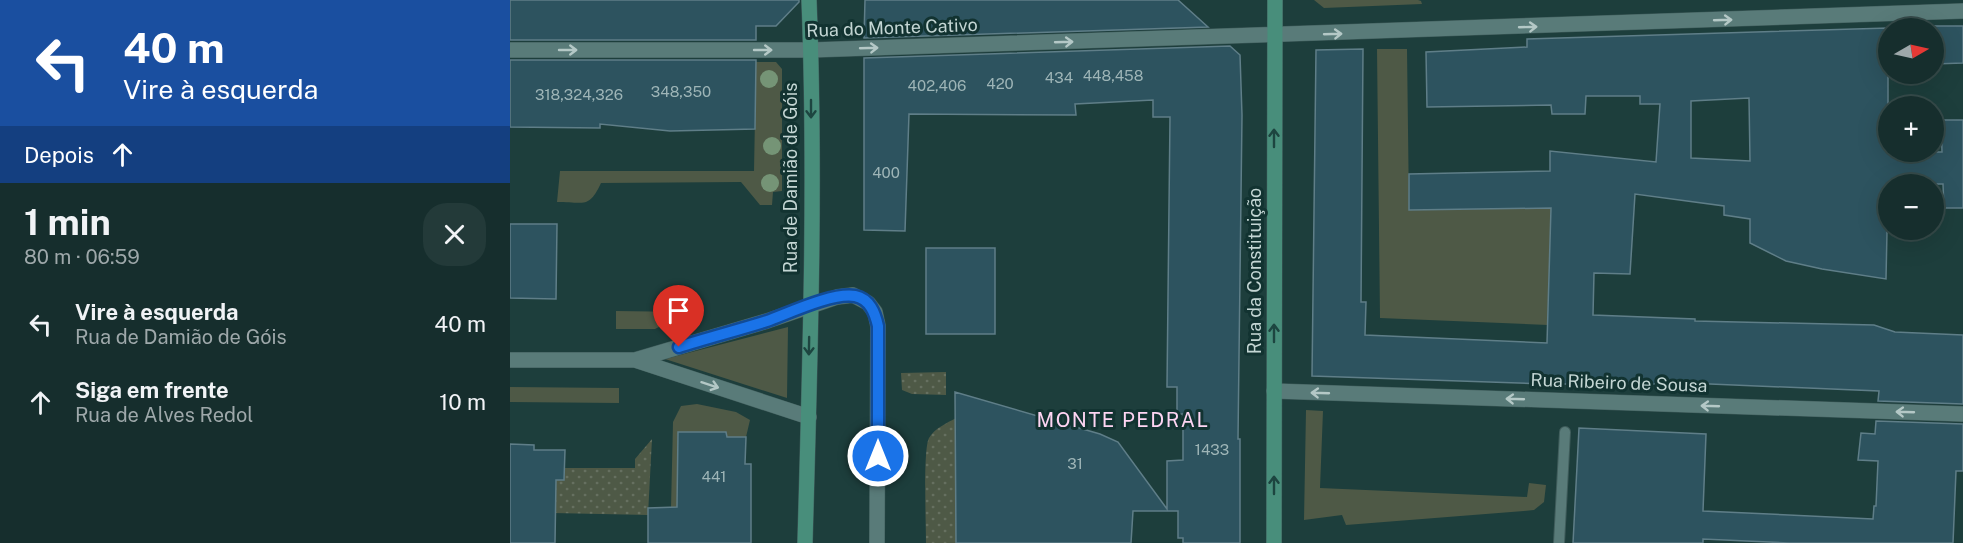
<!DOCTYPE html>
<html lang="pt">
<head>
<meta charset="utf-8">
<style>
	body { margin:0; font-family:"Public Sans",sans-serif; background:#233a39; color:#f1f3f6; height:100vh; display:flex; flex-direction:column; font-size:22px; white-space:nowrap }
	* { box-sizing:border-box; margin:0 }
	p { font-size:20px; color:#9ea8aa }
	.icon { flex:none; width:33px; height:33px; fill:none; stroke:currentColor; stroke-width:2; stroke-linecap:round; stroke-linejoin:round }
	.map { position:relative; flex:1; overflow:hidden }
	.side { display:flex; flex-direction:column; background:#162e2d; width:510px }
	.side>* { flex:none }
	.guide { background:#1a4fa0; color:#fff; overflow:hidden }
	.needle { width:39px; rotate:81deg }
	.controls { position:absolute; left:1368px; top:18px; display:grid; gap:12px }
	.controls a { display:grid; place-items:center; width:66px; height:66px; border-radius:50%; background:#162e2d; box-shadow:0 6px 24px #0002,0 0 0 2px #354a49; font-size:30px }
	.pin { position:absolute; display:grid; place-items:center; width:51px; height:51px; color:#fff; margin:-62px -26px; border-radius:50% 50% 50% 0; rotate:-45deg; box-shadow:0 0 6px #0007 }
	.pin .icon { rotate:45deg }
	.me { position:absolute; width:66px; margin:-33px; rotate:0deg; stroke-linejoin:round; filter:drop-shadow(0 0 4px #0008) }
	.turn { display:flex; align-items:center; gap:21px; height:126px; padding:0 24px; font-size:27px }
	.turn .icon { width:78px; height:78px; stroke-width:2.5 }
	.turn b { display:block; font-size:42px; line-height:51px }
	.then { display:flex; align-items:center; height:57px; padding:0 24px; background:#0003; gap:12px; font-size:22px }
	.round { display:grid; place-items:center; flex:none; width:63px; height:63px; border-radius:24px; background:#233a39 }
	.head { display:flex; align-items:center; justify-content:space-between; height:102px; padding:0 24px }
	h1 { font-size:36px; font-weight:700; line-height:45px }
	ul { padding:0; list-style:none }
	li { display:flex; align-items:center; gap:18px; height:78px; padding:0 24px }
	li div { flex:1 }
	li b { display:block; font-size:22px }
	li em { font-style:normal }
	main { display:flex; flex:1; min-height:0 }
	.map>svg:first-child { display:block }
	.grass { fill:url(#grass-dots) }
	.green { fill:#4e5946 }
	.building { fill:#2d535f; stroke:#5f7e88; stroke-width:1.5; fill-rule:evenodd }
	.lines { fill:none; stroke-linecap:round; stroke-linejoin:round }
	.lane-casing { stroke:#405d5c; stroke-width:12 }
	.street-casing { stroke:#405d5c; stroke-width:16 }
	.secondary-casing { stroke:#405d5c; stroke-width:16 }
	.lane { stroke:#597b79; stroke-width:10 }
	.street { stroke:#597b79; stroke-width:15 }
	.secondary { stroke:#488e7b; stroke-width:15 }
	.tree { fill:#759476 }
	.oneway { stroke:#b4c8c6 }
	.oneway2 { stroke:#1d4540 }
	.route-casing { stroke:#114b97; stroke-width:15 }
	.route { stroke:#1a73e8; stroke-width:10 }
	.labels { text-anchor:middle; stroke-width:6; stroke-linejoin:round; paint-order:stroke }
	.number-label { font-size:15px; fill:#9eb5b7 }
	.street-label { font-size:18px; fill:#c4d6d4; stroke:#123331 }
	.neighbourhood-label { font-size:20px; letter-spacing:1.5px; fill:#fed5f3; stroke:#123331 }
</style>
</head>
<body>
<main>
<section class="side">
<div class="guide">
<div class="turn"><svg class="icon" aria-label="left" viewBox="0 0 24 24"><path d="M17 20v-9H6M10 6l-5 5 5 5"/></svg><div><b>40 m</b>Vire à esquerda</div></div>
<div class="then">Depois<svg class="icon" aria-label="ahead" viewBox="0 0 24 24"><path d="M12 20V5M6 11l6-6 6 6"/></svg></div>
</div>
<div class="head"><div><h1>1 min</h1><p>80 m · 06:59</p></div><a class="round"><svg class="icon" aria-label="close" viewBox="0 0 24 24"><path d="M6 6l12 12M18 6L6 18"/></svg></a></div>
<ul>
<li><svg class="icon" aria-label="left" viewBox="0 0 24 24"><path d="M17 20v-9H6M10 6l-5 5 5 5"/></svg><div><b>Vire à esquerda</b><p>Rua de Damião de Góis</p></div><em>40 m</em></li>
<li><svg class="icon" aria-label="ahead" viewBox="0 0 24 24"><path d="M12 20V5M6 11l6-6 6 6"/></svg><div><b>Siga em frente</b><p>Rua de Alves Redol</p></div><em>10 m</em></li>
</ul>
</section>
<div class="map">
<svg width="1453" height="543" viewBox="0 0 1453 543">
	<defs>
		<pattern id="grass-dots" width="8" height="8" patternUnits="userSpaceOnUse" patternTransform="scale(1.5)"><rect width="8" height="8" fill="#4e5946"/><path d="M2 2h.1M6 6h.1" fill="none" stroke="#667060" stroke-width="1.8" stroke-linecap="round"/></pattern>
	</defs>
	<rect width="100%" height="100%" fill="#1d3e3c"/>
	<path class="grass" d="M436,372V395L402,394L392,390L391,373Z
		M446,418V543H416C416,525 413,449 419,438C425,428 437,423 446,418Z
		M142,439L138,515L43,513V480H54V468H125V459Z"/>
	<path class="green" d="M804,0H908L911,1L912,4L814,8Z
		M867,49H897L899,210L1041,208L1038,325L870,318Z
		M246,62H266L272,69V191L263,192L262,205H250L231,182L91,183C79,209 74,202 47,202L50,171H244Z
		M106,311L178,312L145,329H106Z
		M278,327L277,398L155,359Z
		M0,387L109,388V403L0,402Z
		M187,404L226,412L240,420L236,437H217L215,432H168L167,508H161L163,422L171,406Z
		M796,410L813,411L810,488L1017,497L1019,483L1036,485L1034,502L1024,510L1014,511L836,525L832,515L794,520Z"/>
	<path class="building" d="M0,0H289V2L266,26H246V40H0Z
		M355,0H668L698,27L354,38Z
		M1424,26H1453V63L1424,64Z
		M1378,28V152H1432L1431,120H1453V208H1434L1433,184H1378L1376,279L1312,269L1276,261L1240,243V219L1214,215V206L1125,194L1120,274L1084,273L1083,315L1185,319V321L1364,325L1385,332L1453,335V404L1368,401L1369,391L1200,384H1035L802,376L806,50L853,49L851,302H856L855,335L1037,343L1041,208L899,210V174L1040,171V151L1146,162L1150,104H1130V96H1076L1075,114H1042L1041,105L917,107L916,52L1017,47V39ZM1239,98L1240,161L1181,158V101Z
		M720,46L730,55L732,115L728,439H730V543H673V538H668V511H623L621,543H446L445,392L590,434L608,442L657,509V461L673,460V414H667V387H657L660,117H643V100L565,104L566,115L399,114L395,231L354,230V58Z
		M0,60H246L245,129L160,131L90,124V128L0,127Z
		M0,224H47L46,299L0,298Z
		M416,248H485V334H416Z
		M1366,421L1453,424V471H1446L1443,543H1279L1193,539V543H1063L1069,428L1196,434L1193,511L1363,519L1364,506H1366L1368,461L1348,460L1351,433L1365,434Z
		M168,432H216L217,437H236L235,464H241V543H138V508L167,507Z
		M0,444L24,445V450H55L54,480H46L45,543H0Z"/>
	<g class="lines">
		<g class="lane-casing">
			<path id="lane" d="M1049,543L1055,432"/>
		</g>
		<g class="street-casing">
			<path id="street" d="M0,50H301L1453,11
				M0,360H125L257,321L327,297L343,295L358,303L365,312L368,326L367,543
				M125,360L299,417
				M764,391L1453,414"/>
		</g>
		<g class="secondary-casing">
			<path id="secondary" d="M295,543C300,362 306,181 299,0
				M764,543L765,0"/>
		</g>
		<use href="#lane" class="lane"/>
		<use href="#street" class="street"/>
		<use href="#secondary" class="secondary"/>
	</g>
	<g class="tree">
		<circle cx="259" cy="79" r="9"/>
		<circle cx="262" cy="146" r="9"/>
		<circle cx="260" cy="183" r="9"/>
	</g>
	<defs><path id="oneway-shaft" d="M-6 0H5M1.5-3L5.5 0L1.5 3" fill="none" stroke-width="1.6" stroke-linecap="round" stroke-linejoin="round" transform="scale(1.5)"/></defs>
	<g class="oneway">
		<use href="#oneway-shaft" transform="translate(1213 20) rotate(-2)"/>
		<use href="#oneway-shaft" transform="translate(1018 27) rotate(-2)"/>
		<use href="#oneway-shaft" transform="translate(823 34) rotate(-2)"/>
		<use href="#oneway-shaft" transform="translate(554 42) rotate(-2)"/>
		<use href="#oneway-shaft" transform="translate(359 48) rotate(-2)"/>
		<use href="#oneway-shaft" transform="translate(58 50)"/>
		<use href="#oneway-shaft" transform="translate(253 50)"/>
		<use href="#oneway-shaft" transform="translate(200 385) rotate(18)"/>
		<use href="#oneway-shaft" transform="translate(810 393) rotate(-178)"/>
		<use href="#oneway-shaft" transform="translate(1005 399) rotate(-178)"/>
		<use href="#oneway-shaft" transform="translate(1200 406) rotate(-178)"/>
		<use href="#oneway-shaft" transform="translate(1395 412) rotate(-178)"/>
	</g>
	<g class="oneway2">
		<use href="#oneway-shaft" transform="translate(301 109) rotate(90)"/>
		<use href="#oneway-shaft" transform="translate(764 138) rotate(-90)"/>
		<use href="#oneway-shaft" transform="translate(764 333) rotate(-90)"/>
		<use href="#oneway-shaft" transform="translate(299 346) rotate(91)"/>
		<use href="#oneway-shaft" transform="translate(764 485) rotate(-90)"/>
	</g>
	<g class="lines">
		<g class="route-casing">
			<path id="route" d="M169,347C198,338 228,330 257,321C279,313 323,292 345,296C360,299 365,313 368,326V456"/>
		</g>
		<use href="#route" class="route"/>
	</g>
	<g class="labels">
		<g class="number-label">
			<text x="603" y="81">448,458</text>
			<text x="549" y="83">434</text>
			<text x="490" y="89">420</text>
			<text x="427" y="91">402,406</text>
			<text x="171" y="97">348,350</text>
			<text x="69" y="100">318,324,326</text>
			<text x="376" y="178">400</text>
			<text x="702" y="455">1433</text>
			<text x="565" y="469">31</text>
			<text x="204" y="482">441</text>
		</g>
		<g class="street-label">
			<text transform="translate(382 28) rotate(-2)" y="6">Rua do Monte Cativo</text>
			<text transform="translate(281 178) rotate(-90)" y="6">Rua de Damião de Góis</text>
			<text transform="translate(745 271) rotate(-90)" y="6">Rua da Constituição</text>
			<text transform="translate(1109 383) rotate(2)" y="6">Rua Ribeiro de Sousa</text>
		</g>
		<g class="neighbourhood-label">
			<text x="613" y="427">MONTE PEDRAL</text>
		</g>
	</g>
</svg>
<div class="controls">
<a><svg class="needle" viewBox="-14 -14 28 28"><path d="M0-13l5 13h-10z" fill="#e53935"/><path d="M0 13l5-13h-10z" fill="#9ea8aa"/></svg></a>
<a>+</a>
<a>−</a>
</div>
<div class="pin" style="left:169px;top:347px;background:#d93025"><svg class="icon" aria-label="arrive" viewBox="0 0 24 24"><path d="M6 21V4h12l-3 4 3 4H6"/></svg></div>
<svg class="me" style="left:368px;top:456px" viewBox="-20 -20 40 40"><circle r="17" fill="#1a73e8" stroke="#fff" stroke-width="3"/><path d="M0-11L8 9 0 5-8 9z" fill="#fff"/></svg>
</div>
</main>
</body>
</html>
